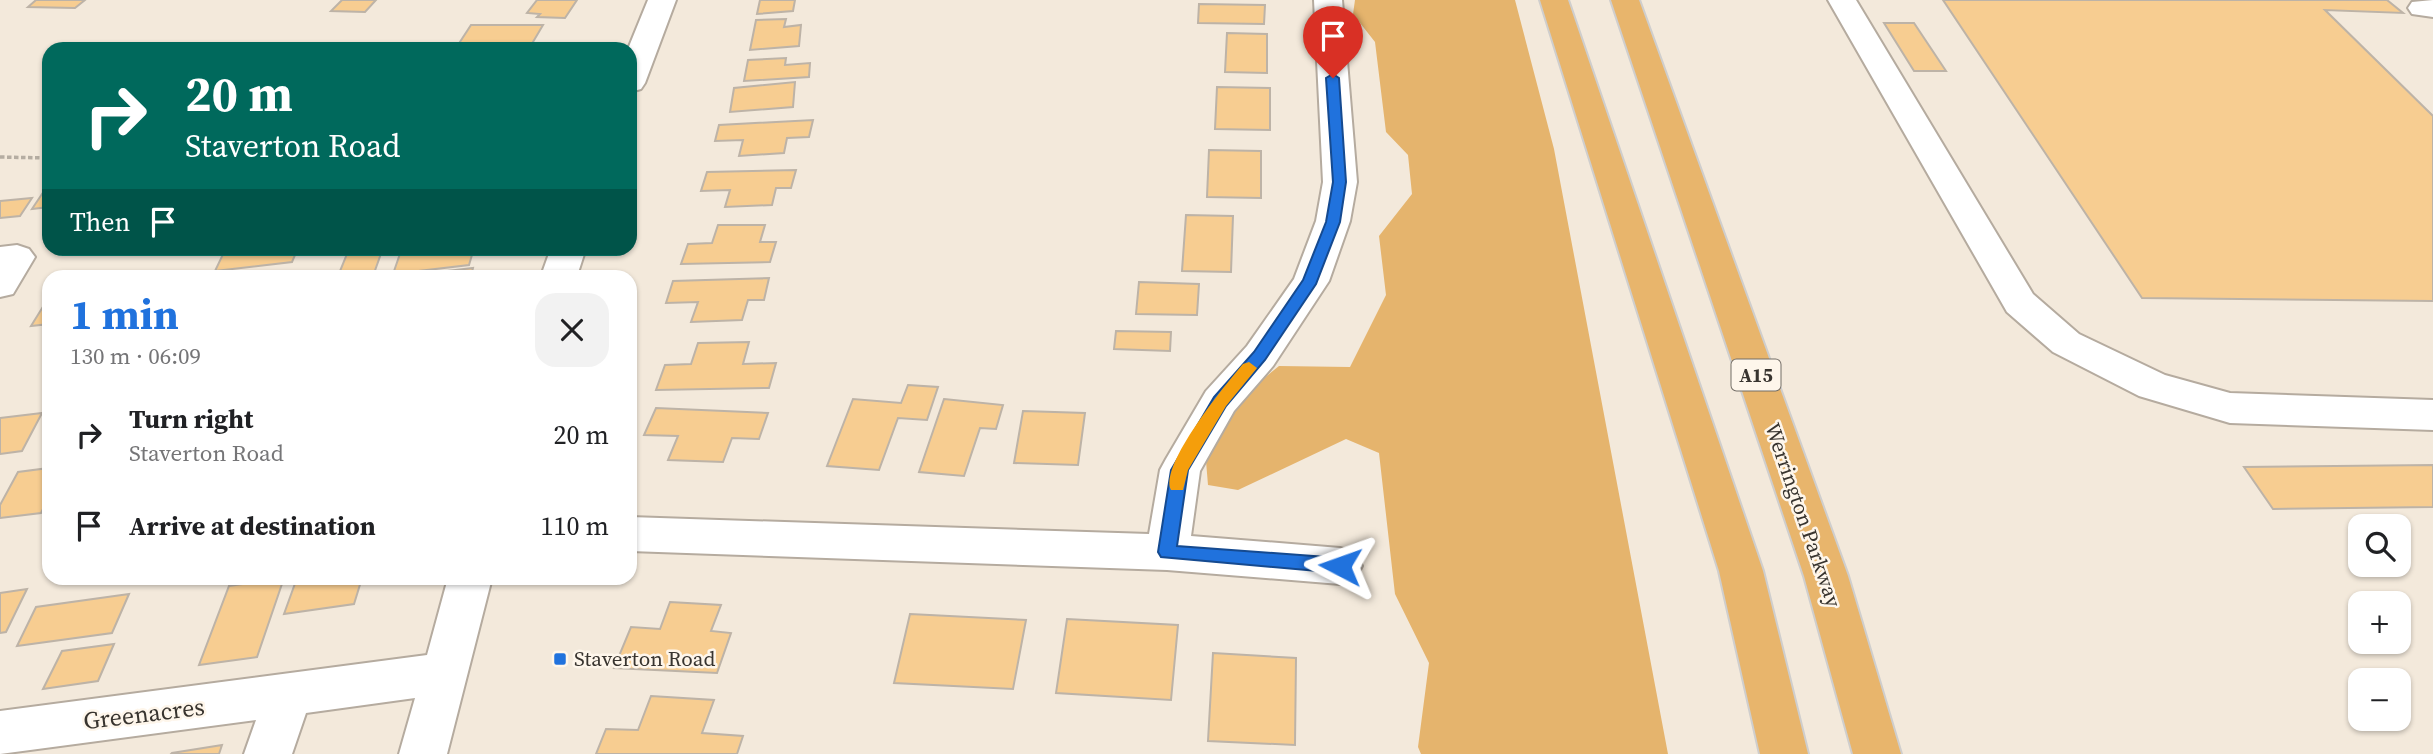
<!DOCTYPE html>
<html lang="en">
<head>
<meta charset="utf-8">
<style>
	body { margin:0; font-family:"Source Serif 4",serif; background:#f2f2f2; color:#202124; height:100vh; display:flex; flex-direction:column; font-size:26px; white-space:nowrap }
	* { box-sizing:border-box; margin:0 }
	p { font-size:23px; color:#757577 }
	.icon { flex:none; width:38px; height:38px; fill:none; stroke:currentColor; stroke-width:2; stroke-linecap:round; stroke-linejoin:round }
	.map { position:relative; flex:1; overflow:hidden }
	.panel { position:absolute; left:42px; top:270px; width:595px; height:315px; display:flex; flex-direction:column; background:#fff; border-radius:21px; box-shadow:0 2px 5px #0004 }
	.panel>* { flex:none }
	.top-card { position:absolute; left:42px; top:42px; width:595px; height:214px; border-radius:21px; box-shadow:0 2px 5px #0004; background:#00695c; color:#fff; overflow:hidden }
	.fabs { position:absolute; left:2348px; top:514px; display:grid; gap:14px }
	.fabs a { display:grid; place-items:center; width:63px; height:63px; border-radius:14px; background:#fff; box-shadow:0 2px 5px #0004; font-size:35px }
	.pin { position:absolute; display:grid; place-items:center; width:60px; height:60px; color:#fff; margin:-72px -30px; border-radius:50% 50% 50% 0; rotate:-45deg; box-shadow:0 0 7px #0007 }
	.pin .icon { rotate:45deg }
	.me { position:absolute; width:77px; margin:-38px; rotate:274deg; stroke-linejoin:round; filter:drop-shadow(0 0 5px #0008) }
	.turn { display:flex; align-items:center; gap:24px; height:147px; padding:0 28px; font-size:32px }
	.turn .icon { width:91px; height:91px; stroke-width:2.5 }
	.turn b { display:block; font-size:49px; line-height:60px }
	.then { display:flex; align-items:center; height:66px; padding:0 28px; background:#0003; gap:14px; font-size:26px }
	.round { display:grid; place-items:center; flex:none; width:74px; height:74px; border-radius:21px; background:#f2f2f2 }
	.head { display:flex; align-items:center; justify-content:space-between; height:119px; padding:0 28px }
	h1 { font-size:42px; font-weight:700; line-height:52px; color:#2072dd }
	ul { padding:0; list-style:none }
	li { display:flex; align-items:center; gap:21px; height:91px; padding:0 28px }
	li div { flex:1 }
	li b { display:block; font-size:26px }
	li em { font-style:normal }
	.map>svg:first-child { display:block }
	.green { fill:#e5b46d }
	.building { fill:#f7cd91; stroke:#bdb3a7; stroke-width:2 }
	.lines { fill:none; stroke-linecap:round; stroke-linejoin:round }
	.minor-casing { stroke:#b5ab9f; stroke-width:4 }
	.highway-casing { stroke:#cfcecd; stroke-width:4 }
	.path { stroke:#b5ada2; stroke-width:3.5; stroke-dasharray:4.5 2.5; stroke-linecap:butt }
	.minor { fill:#fff; fill-rule:evenodd }
	.highway { fill:#e8b56c; fill-rule:evenodd }
	.route { fill:#2072dd; stroke:#154a90; stroke-width:2 }
	.slow { fill:#f59e0b }
	.poi-dot { fill:#2072dd; stroke:#fef6eb; stroke-width:2.5 }
	.labels { text-anchor:middle; stroke-width:5; stroke-linejoin:round; paint-order:stroke }
	.shield { fill:#fef6eb; stroke:#736e67; stroke-width:2 }
	.shield-label { font-size:19px; font-weight:bold; fill:#38342f }
	.street-label { font-size:21px; fill:#38342f; stroke:#fef6eb }
	.poi-label { font-size:21px; fill:#38342f; stroke:#fef6eb; text-anchor:start }
	.near-street-label { font-size:24px; fill:#38342f; stroke:#fef6eb }
</style>
</head>
<body>
<div class="map">
<svg width="2433" height="754" viewBox="0 0 2433 754">
	<rect width="100%" height="100%" fill="#f3e9db"/>
	<path class="green" d="M1355,0H1515L1554,149L1668,754H1421L1418,747L1429,663L1395,594L1379,453L1346,439L1238,490L1208,485L1205,449L1231,405L1279,366L1350,367L1386,295L1379,236L1412,194L1408,155L1386,132L1375,42L1353,14Z"/>
	<path class="building" d="M36,0H85L75,8L28,7Z
		M342,0H376L365,12L331,11Z
		M537,0H577L565,18L537,17L540,14L527,13Z
		M760,0H795L793,11L757,14Z
		M1943,0H2387L2403,13L2325,10L2433,116V301L2142,298Z
		M1199,4L1265,5L1264,24L1198,23Z
		M786,19L784,27L801,25L799,46L750,50L756,20Z
		M1884,23H1914L1946,71H1914Z
		M471,25H543L530,47L456,48Z
		M1227,33L1267,34V73L1225,72Z
		M786,58L785,65L810,63L809,77L744,81L748,60Z
		M795,82L793,107L730,112L734,88Z
		M1217,87L1270,88V130L1215,129Z
		M813,120L809,137L787,138L784,153L739,156L743,140L715,141L719,125Z
		M1209,150L1261,151V198L1207,197Z
		M796,170L791,188H776L772,205L725,207L730,190L701,191L707,172Z
		M48,185L49,207L32,209Z
		M32,198L20,216L0,218V201Z
		M1186,215L1233,216L1231,272L1182,271Z
		M718,225H765L760,242H776L770,262L681,264L688,244L712,243Z
		M226,248H298L292,262L215,271Z
		M383,248L373,276H338L349,249Z
		M402,248H474L469,265L393,274Z
		M473,268L471,276H430L431,273Z
		M769,278L764,300H748L742,320L691,322L698,302L666,303L673,281Z
		M1139,282L1199,284L1197,315L1136,314Z
		M49,297V324L31,326Z
		M1116,331L1171,332L1170,351L1114,349Z
		M749,342L743,364L776,363L769,388L656,390L665,365L691,364L698,343Z
		M908,385L938,387L927,420L898,418L879,470L827,466L853,399L901,403Z
		M944,399L1003,405L996,429L980,428L964,476L919,472Z
		M656,408L768,413L759,439L732,438L723,462L668,460L678,436L644,435Z
		M1023,411L1085,413L1078,465L1014,463Z
		M42,413L22,451L0,454V418Z
		M2433,465V507L2273,509L2244,467Z
		M49,468V497L41,513L0,518V505L18,472Z
		M284,578L257,657L199,665L229,586Z
		M297,578H362L354,604L284,614Z
		M27,589L6,632L0,633V593Z
		M129,594L112,633L17,646L36,607Z
		M670,602L721,605L711,631L731,633L717,673L614,668L631,627L660,629Z
		M910,614L1026,620L1013,689L894,683Z
		M1067,619L1178,625L1171,700L1056,693Z
		M114,644L98,681L43,689L62,651Z
		M1213,653L1296,658L1295,745L1208,741Z
		M651,696L714,700L702,733L743,736L737,754H596L606,729L638,730Z
		M222,745L219,754H171L172,753Z"/>
	<g class="lines">
		<g class="minor-casing">
			<path id="minor" d="M648,0H676L645,83L641,89L630,92L628,49Z
				M1314,0H1342L1357,182L1350,221L1329,281L1273,366L1234,411L1200,471L1191,536L1340,548L1355,553L1362,566L1355,579L1340,584L1167,570L630,551V517L1149,534L1160,470L1166,459L1206,391L1247,346L1294,279L1316,221L1323,182Z
				M1828,0H1856L2033,294L2079,334L2165,375L2230,393L2433,400V430L2230,423L2139,396L2053,352L2007,312Z
				M2433,0V17L2412,14L2408,8L2412,2Z
				M17,245L29,249L35,257L13,294L0,297V247Z
				M551,248H586L577,276H541Z
				M448,578H492L447,754H399L415,698L306,713L292,754H244L256,720L0,754V711L427,655Z"/>
		</g>
		<g class="highway-casing">
			<path id="highway" d="M1540,0H1568L1763,571L1808,754H1760L1719,571Z
				M1611,0H1639L1848,576L1901,754H1853L1804,576Z"/>
		</g>
		<path class="path" d="M0,157L49,158"/>
		<use href="#minor" class="minor"/>
		<use href="#highway" class="highway"/>
	</g>
	<path class="route" d="M1333,74L1339,78L1346,182L1340,222L1316,284L1265,360L1226,406L1188,470L1177,546L1340,558L1349,566L1340,573L1161,557L1158,552L1171,470L1214,397L1254,352L1303,280L1326,222L1333,182L1326,78Z"/>
	<path class="slow" d="M1249,362L1257,368L1226,406L1188,470L1183,490H1171C1159,465 1226,384 1243,364Z"/>
	<rect class="poi-dot" x="553" y="652" width="14" height="14" rx="3.5"/>
	<g class="labels">
		<rect class="shield" x="1731.5" y="359.5" width="49" height="31" rx="5"/>
		<g class="shield-label">
			<text x="1756" y="382">A15</text>
		</g>
		<g class="street-label">
			<text transform="translate(1803 515) rotate(71)" y="7">Werrington Parkway</text>
		</g>
		<g class="poi-label">
			<text x="574" y="666">Staverton Road</text>
		</g>
		<g class="near-street-label">
			<text transform="translate(144 714) rotate(-7)" y="8">Greenacres</text>
		</g>
	</g>
</svg>
<div class="fabs">
<a><svg class="icon" aria-label="search" viewBox="0 0 24 24"><circle cx="10" cy="10" r="6"/><path d="M15 15l6 6"/></svg></a>
<a>+</a>
<a>−</a>
</div>
<div class="pin" style="left:1333px;top:78px;background:#d93025"><svg class="icon" aria-label="arrive" viewBox="0 0 24 24"><path d="M6 21V4h12l-3 4 3 4H6"/></svg></div>
<svg class="me" style="left:1340px;top:566px" viewBox="-20 -20 40 40"><path d="M0-17L14 15 0 8-14 15z" fill="#2072dd" stroke="#fff" stroke-width="4"/></svg>
<div class="top-card">
<div class="turn"><svg class="icon" aria-label="right" viewBox="0 0 24 24"><path d="M7 20v-9h11M14 6l5 5-5 5"/></svg><div><b>20 m</b>Staverton Road</div></div>
<div class="then">Then<svg class="icon" aria-label="arrive" viewBox="0 0 24 24"><path d="M6 21V4h12l-3 4 3 4H6"/></svg></div>
</div>
<section class="panel">
<div class="head"><div><h1>1 min</h1><p>130 m · 06:09</p></div><a class="round"><svg class="icon" aria-label="close" viewBox="0 0 24 24"><path d="M6 6l12 12M18 6L6 18"/></svg></a></div>
<ul>
<li><svg class="icon" aria-label="right" viewBox="0 0 24 24"><path d="M7 20v-9h11M14 6l5 5-5 5"/></svg><div><b>Turn right</b><p>Staverton Road</p></div><em>20 m</em></li>
<li><svg class="icon" aria-label="arrive" viewBox="0 0 24 24"><path d="M6 21V4h12l-3 4 3 4H6"/></svg><div><b>Arrive at destination</b></div><em>110 m</em></li>
</ul>
</section>
</div>
</body>
</html>
